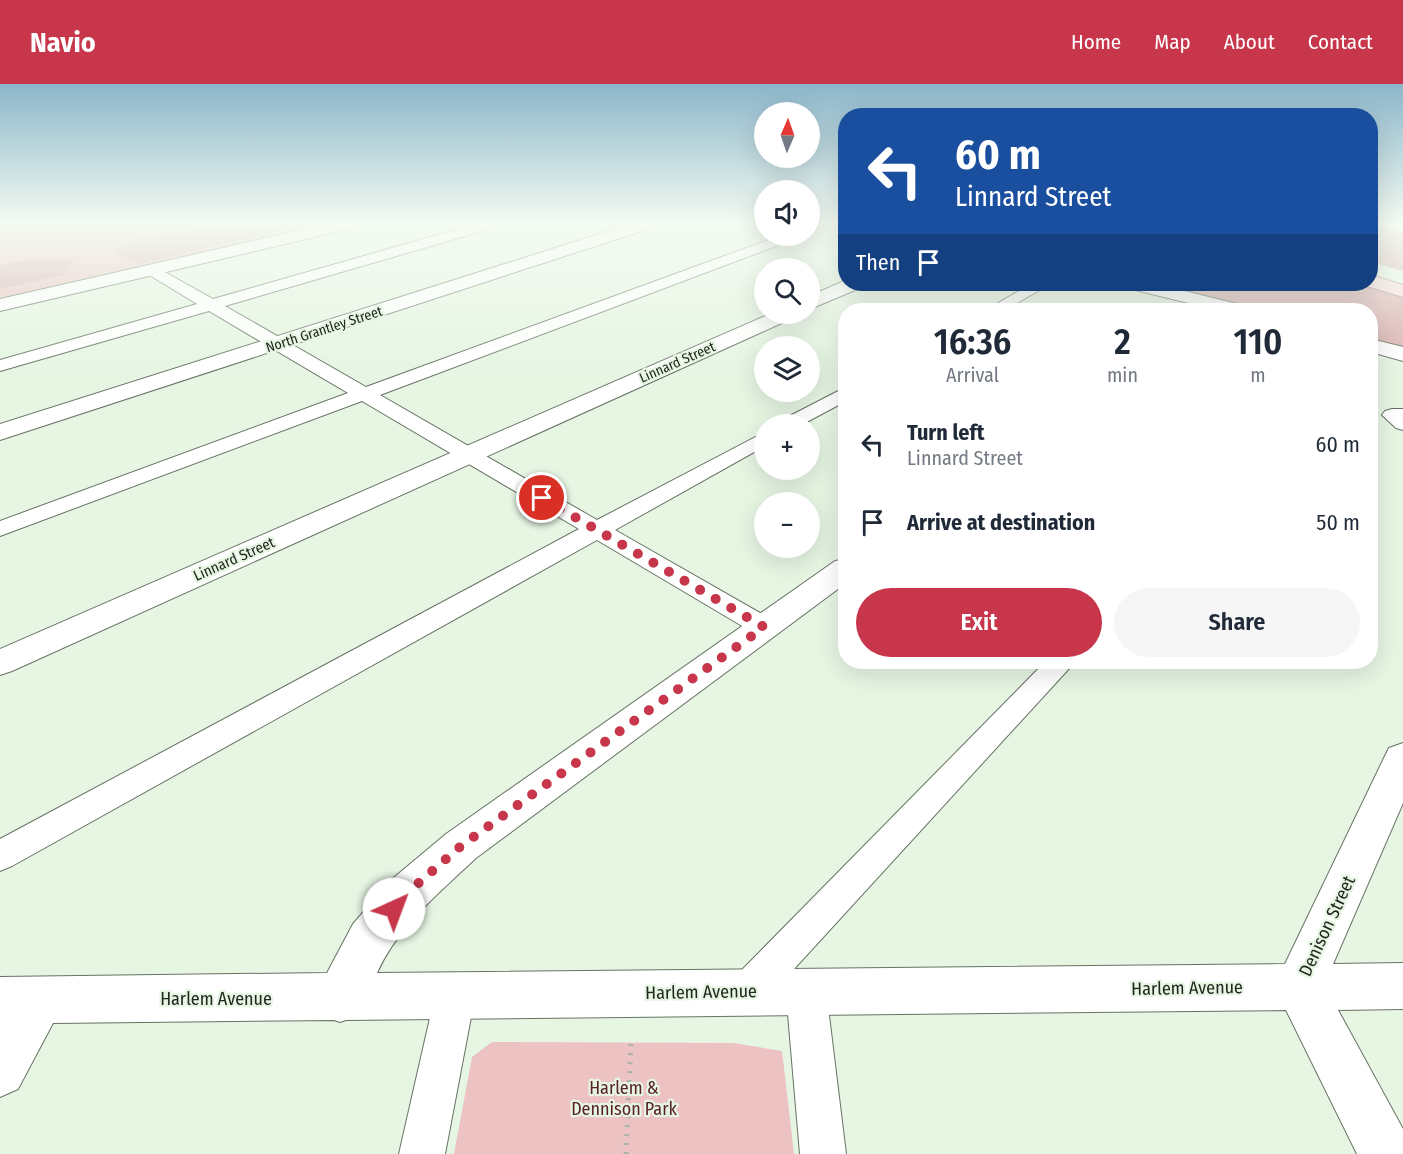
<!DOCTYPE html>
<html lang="en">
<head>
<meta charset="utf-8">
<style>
	body { margin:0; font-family:"Fira Sans Condensed",sans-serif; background:#f6f6f7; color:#1f2937; height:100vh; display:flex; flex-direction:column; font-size:22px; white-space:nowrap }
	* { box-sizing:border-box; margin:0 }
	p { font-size:20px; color:#747a83 }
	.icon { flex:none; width:33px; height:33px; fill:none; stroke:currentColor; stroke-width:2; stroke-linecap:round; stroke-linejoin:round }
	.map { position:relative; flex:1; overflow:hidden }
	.sheet { position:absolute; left:838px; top:219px; width:540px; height:366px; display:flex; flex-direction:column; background:#fff; border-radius:24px; box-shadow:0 6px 24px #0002 }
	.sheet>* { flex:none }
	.banner { position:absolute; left:838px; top:24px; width:540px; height:183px; border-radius:24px; box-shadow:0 6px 24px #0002; background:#1a4fa0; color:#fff; overflow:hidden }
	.needle { width:39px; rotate:2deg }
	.fabs { position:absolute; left:754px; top:18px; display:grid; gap:12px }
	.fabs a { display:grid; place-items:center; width:66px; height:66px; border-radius:50%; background:#fff; box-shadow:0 6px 24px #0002; font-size:30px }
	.pin { position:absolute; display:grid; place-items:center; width:51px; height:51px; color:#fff; margin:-26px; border:3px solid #fff; border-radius:50%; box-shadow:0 2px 6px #0007 }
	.me { position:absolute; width:66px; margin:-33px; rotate:43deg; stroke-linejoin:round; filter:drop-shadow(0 0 4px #0008) }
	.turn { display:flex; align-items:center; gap:21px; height:126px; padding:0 18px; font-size:27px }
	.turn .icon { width:78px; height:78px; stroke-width:2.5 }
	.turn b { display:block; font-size:42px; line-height:51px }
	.then { display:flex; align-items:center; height:57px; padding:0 18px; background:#0003; gap:12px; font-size:22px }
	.eta { display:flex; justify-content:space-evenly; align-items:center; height:102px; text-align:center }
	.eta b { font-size:36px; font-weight:600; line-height:42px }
	.primary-button { display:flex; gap:12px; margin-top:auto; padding:12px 18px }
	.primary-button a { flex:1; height:69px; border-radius:36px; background:#c7364b; color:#fff; font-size:24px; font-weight:600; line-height:69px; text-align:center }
	.primary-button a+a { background:#f6f6f7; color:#1f2937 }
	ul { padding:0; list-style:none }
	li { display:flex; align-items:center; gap:18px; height:78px; padding:0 18px }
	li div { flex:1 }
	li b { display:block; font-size:22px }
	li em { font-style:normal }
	header { display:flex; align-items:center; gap:36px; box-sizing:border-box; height:84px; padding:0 30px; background:#c7364b; color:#fff }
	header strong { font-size:28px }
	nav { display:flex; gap:33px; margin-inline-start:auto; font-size:21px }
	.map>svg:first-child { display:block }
	.green { fill:#ecc2c3 }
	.forest { fill:#dab0b0 }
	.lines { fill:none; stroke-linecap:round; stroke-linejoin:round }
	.lane-casing { stroke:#667363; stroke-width:2 }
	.street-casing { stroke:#667363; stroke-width:2 }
	.primary-casing { stroke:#af8d8b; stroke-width:2 }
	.path { stroke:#a8b5a6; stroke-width:5; stroke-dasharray:2 7; stroke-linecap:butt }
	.lane { fill:#fff; fill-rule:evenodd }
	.street { fill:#fff; fill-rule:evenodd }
	.primary { fill:#fddcdc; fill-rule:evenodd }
	.route { stroke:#c7364b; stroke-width:10; stroke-dasharray:0 18 }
	.labels { text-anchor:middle; stroke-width:4.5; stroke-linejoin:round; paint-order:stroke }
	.far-street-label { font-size:14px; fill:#222821; stroke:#e6f6e3 }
	.street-label { font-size:15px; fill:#222821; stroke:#e6f6e3 }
	.near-street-label { font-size:18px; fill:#222821; stroke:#e6f6e3 }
	.near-park-label { font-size:18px; fill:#582227; stroke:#e6f6e3 }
</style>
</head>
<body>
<header>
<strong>Navio</strong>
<nav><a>Home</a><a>Map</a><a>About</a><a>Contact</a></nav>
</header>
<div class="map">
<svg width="1403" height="1070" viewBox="0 0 1403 1070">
	<rect width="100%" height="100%" fill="#e6f6e3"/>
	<path class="green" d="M0,140H323L0,214Z
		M492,958L734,959L782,967L794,1070H454L472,973Z"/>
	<path class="forest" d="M221,140H307L139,180L113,167L145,154L208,145Z
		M1371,141L1403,148V187L1371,178Z
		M31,175H75L64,191L0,205V181Z
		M1160,200H1358L1403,213V263L1371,255V226H1264Z"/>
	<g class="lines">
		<g class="lane-casing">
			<path id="lane" d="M476,140H498L496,143L225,222L366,303L779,152H797L795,155L380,311L597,436L765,348V362L615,446L774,537L778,543L774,549L764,552L754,549L597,456L12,782L0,787V755L579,445L362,317L0,452V437L348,309L209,227L0,287V276L197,220L146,189L144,186L146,183H156L213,215Z
				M810,140H828L810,148Z
				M1031,200H1050L1005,226H986Z
				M846,303V317L803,340H779L782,336Z
				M1392,325H1403V346L1396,344L1382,331L1385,327Z
				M1045,578H1075L761,921L747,927L733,921L727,908L733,895Z
				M806,888L820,894L826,907L846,1070H800L786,907L792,894Z
				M455,893L469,898L475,912L445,1070H399L435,912L441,898Z"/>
		</g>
		<g class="street-casing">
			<path id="street" d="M327,140H357L349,145L0,227V215Z
				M631,140H656L654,143L0,356V340Z
				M846,196V200H862L860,204L810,225V212Z
				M1125,200H1155L1246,222L1249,226H1217L1127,204Z
				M770,230H796L793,234L12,587L0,591V565Z
				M1371,255L1403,263V277L1371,268Z
				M846,475V499L476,774C439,809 398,842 377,889L1285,880L1384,674L1389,664L1403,659V719L1333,880L1403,879V925L1338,926L1403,1045V1070H1357L1286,926L346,936L340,938L334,936L53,939L18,1005L0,1013V893L327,889L353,840L391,796L446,750L835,477Z"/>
		</g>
		<g class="primary-casing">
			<path id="primary" d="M1371,191L1403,201V213L1364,201L1371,200Z"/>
		</g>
		<path class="path" d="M626,1070L631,958"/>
		<use href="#lane" class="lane"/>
		<use href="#street" class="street"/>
		<use href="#primary" class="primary"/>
	</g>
	<linearGradient id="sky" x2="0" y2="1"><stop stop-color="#8bb6ca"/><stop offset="0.48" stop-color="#f4fbf2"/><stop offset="1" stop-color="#f4fbf2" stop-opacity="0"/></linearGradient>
	<rect width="1403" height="290" fill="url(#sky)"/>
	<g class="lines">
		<path class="route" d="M394,825L406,810L461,762L764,543L542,414"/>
	</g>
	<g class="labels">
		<g class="far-street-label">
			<text transform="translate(324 245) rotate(-18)" y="5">North Grantley Street</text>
			<text transform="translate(677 278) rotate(-24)" y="5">Linnard Street</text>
		</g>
		<g class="street-label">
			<text transform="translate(234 475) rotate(-24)" y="5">Linnard Street</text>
		</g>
		<g class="near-street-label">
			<text transform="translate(1327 842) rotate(-65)" y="6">Denison Street</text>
			<text transform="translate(1187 904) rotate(-1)" y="6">Harlem Avenue</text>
			<text transform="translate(701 908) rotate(-1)" y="6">Harlem Avenue</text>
			<text x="216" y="921">Harlem Avenue</text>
		</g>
		<g class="near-park-label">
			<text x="624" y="1010">Harlem &amp;<tspan x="624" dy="21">Dennison Park</tspan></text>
		</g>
	</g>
</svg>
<div class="fabs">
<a><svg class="needle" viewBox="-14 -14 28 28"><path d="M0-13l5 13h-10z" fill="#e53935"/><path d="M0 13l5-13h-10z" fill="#747a83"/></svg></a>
<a><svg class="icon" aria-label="sound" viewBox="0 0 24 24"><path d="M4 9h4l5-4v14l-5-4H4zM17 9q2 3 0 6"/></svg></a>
<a><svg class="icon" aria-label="search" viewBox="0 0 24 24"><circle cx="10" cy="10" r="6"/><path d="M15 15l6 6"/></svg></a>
<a><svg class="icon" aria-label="layers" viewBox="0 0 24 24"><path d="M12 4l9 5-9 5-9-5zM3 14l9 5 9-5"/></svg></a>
<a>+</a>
<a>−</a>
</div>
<div class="pin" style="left:542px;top:414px;background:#d93025"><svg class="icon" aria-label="arrive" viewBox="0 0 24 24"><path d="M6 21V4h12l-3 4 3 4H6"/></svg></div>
<svg class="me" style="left:394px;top:825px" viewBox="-20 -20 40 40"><circle r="19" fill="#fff"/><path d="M0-13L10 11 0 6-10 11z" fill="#c7364b"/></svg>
<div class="banner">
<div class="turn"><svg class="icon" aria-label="left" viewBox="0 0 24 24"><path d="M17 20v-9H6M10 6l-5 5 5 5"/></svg><div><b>60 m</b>Linnard Street</div></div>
<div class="then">Then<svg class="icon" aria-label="arrive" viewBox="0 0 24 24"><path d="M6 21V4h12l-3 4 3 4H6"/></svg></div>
</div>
<section class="sheet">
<div class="eta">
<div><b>16:36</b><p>Arrival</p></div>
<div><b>2</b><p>min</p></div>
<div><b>110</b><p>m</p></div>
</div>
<ul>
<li><svg class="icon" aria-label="left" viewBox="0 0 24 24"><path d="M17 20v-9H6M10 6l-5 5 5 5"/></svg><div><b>Turn left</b><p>Linnard Street</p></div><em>60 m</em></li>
<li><svg class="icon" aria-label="arrive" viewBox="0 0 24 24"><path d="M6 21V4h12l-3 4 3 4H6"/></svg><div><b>Arrive at destination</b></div><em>50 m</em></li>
</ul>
<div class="primary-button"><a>Exit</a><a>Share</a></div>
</section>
</div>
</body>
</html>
